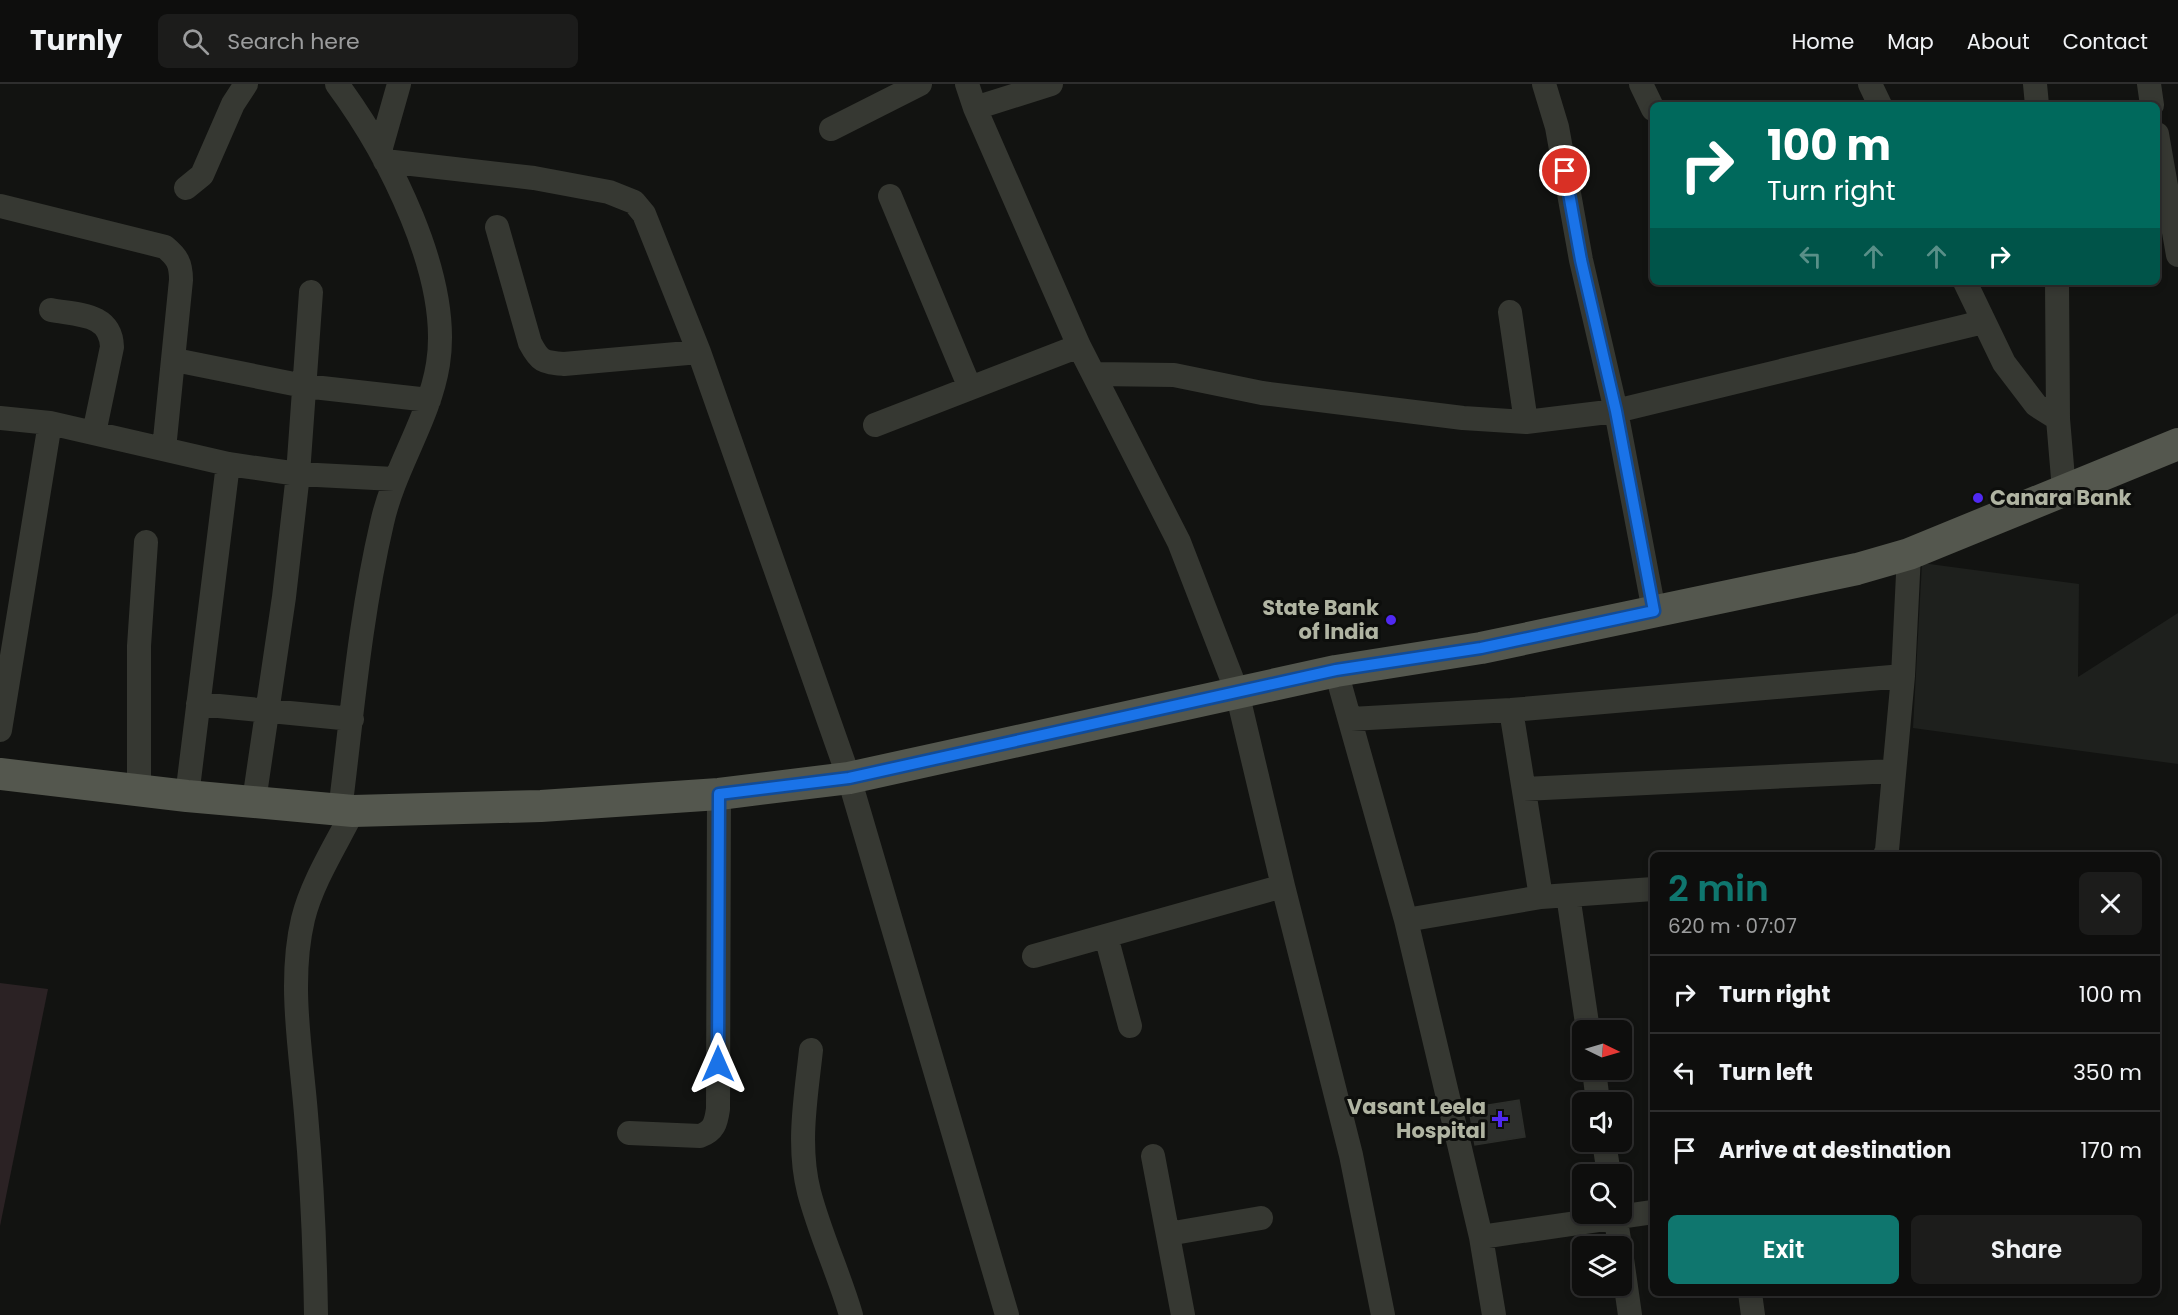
<!DOCTYPE html>
<html lang="en">
<head>
<meta charset="utf-8">
<style>
	body { margin:0; font-family:Poppins,sans-serif; background:#1c1c1b; color:#f1f3f6; height:100vh; display:flex; flex-direction:column; font-size:22px; white-space:nowrap }
	* { box-sizing:border-box; margin:0 }
	p { font-size:20px; color:#9b9c9d }
	.icon { flex:none; width:33px; height:33px; fill:none; stroke:currentColor; stroke-width:2; stroke-linecap:round; stroke-linejoin:round }
	.map { position:relative; flex:1; overflow:hidden }
	.details { position:absolute; left:1650px; top:768px; width:510px; height:444px; display:flex; flex-direction:column; background:#0e0e0d; border-radius:9px; box-shadow:0 3px 9px #0003,0 0 0 2px #2e2e2e }
	.details>* { flex:none }
	.hud { position:absolute; left:1650px; top:18px; width:510px; height:183px; border-radius:9px; box-shadow:0 3px 9px #0003,0 0 0 2px #2e2e2e; background:#00695c; color:#fff; overflow:hidden }
	.needle { width:39px; rotate:95deg }
	.tools { position:absolute; left:1572px; top:936px; display:grid; gap:12px }
	.tools a { display:grid; place-items:center; width:60px; height:60px; border-radius:9px; background:#0e0e0d; box-shadow:0 3px 9px #0003,0 0 0 2px #2e2e2e; font-size:30px }
	.pin { position:absolute; display:grid; place-items:center; width:51px; height:51px; color:#fff; margin:-26px; border:3px solid #fff; border-radius:50%; box-shadow:0 2px 6px #0007 }
	.me { position:absolute; width:66px; margin:-33px; rotate:0deg; stroke-linejoin:round; filter:drop-shadow(0 0 4px #0008) }
	.turn { display:flex; align-items:center; gap:21px; height:126px; padding:0 18px; font-size:27px }
	.turn .icon { width:78px; height:78px; stroke-width:2.5 }
	.turn b { display:block; font-size:42px; line-height:51px }
	.lanes { display:flex; align-items:center; height:57px; padding:0 18px; background:#0003; justify-content:center; gap:30px; direction:ltr }
	.lanes .off { opacity:.35 }
	.round { display:grid; place-items:center; flex:none; width:63px; height:63px; border-radius:9px; background:#1c1c1b }
	.overview { display:flex; align-items:center; justify-content:space-between; height:102px; padding:0 18px }
	h1 { font-size:36px; font-weight:600; line-height:45px; color:#0f766e }
	.button { display:flex; gap:12px; margin-top:auto; padding:12px 18px }
	.button a { flex:1; height:69px; border-radius:9px; background:#0f766e; color:#fff; font-size:24px; font-weight:600; line-height:69px; text-align:center }
	.button a+a { background:#1c1c1b; color:#f1f3f6 }
	ul { padding:0; list-style:none }
	li { display:flex; align-items:center; gap:18px; height:78px; padding:0 18px; border-top:2px solid #2e2e2e }
	li div { flex:1 }
	li b { display:block; font-size:22px }
	li em { font-style:normal }
	header { display:flex; align-items:center; gap:36px; box-sizing:border-box; height:84px; padding:0 30px; background:#0e0e0d; border-bottom:2px solid #2e2e2e }
	header strong { font-size:28px }
	nav { display:flex; gap:33px; margin-inline-start:auto; font-size:21px }
	.search { width:420px; height:54px; background:#1c1c1b; display:flex; align-items:center; gap:15px; box-sizing:border-box; padding:0 21px; border-radius:9px; color:#9b9c9d; font-size:22px }
	.map>svg:first-child { display:block }
	.built { fill:#1e201d }
	.green { fill:#2b2224 }
	.building { fill:#2d2f2c; stroke:#2d2f2b; stroke-width:1.5 }
	.lines { fill:none; stroke-linecap:round; stroke-linejoin:round }
	.minor { stroke:#363832; stroke-width:24 }
	.major { stroke:#54574e; stroke-width:32 }
	.route-casing { stroke:#114b97; stroke-width:15 }
	.route { stroke:#1a73e8; stroke-width:10 }
	.poi-dot { fill:#5029f3; stroke:#0d0e0c; stroke-width:2 }
	.labels { text-anchor:middle; stroke-width:6; stroke-linejoin:round; paint-order:stroke }
	.poi-label { font-size:21px; font-weight:bold; fill:#b0b4a2; stroke:#0d0e0c; text-anchor:end }
</style>
</head>
<body>
<header>
<strong>Turnly</strong>
<div class="search"><svg class="icon" aria-label="search" viewBox="0 0 24 24"><circle cx="10" cy="10" r="6"/><path d="M15 15l6 6"/></svg>Search here</div>
<nav><a>Home</a><a>Map</a><a>About</a><a>Contact</a></nav>
</header>
<div class="map">
<svg width="2178" height="1231" viewBox="0 0 2178 1231">
	<rect width="100%" height="100%" fill="#121311"/>
	<path class="built" d="M1922,479L2079,500L2078,593L2178,529V680L1913,644Z"/>
	<path class="green" d="M0,899L48,905L0,1142Z"/>
	<path class="building" d="M1519,1016L1525,1053L1475,1061L1469,1024Z"/>
	<g class="lines">
		<path class="minor" d="M337,0C388,69 452,192 438,280C429,336 394,384 382,439C360,533 352,631 340,727
			M967,0L975,24L1079,262L1179,458L1237,608L1283,802L1351,1071L1383,1231
			M1544,0L1557,43L1581,176L1616,327L1654,527
			M1641,0L1653,25
			M1870,0L1880,21
			M2035,0L2037,21
			M2149,0L2152,21
			M975,24L1051,0
			M831,45L920,0
			M2157,50L2178,171
			M380,67L399,0
			M385,77L534,94L609,108L634,118L644,130L699,268L849,694L1007,1231
			M186,104L202,91L233,20L246,0
			M890,112L970,304
			M0,122L165,163C177,173 181,179 181,196L164,365
			M497,143L530,259C540,278 543,278 564,280L699,268
			M1965,198L2004,279L2036,321L2058,335
			M2057,198L2058,335L2064,406
			M51,226C78,231 111,229 112,263L94,349
			M1510,228L1526,338
			M175,276L304,302L429,316
			M1094,290L1174,291L1262,309L1463,334L1526,338L1616,327L1983,238
			M0,334L50,339L228,380L298,390L394,395
			M875,341L1079,262
			M1336,587L1406,836L1481,1153L1494,1231
			M198,620L352,635
			M1511,626L1541,813L1653,805
			M1351,635L1511,626L1903,592L1909,470
			M0,646L50,339
			M139,705V562L146,458
			M1524,705L1893,687
			M187,712L228,380
			M254,717L284,513L298,390L311,208
			M1885,771L1887,766L1903,592
			M1568,811L1588,946
			M1406,836L1541,813
			M1106,852L1130,942
			M1034,872L1283,802
			M811,966C806,1013 797,1061 809,1108C820,1150 839,1190 851,1231
			M1594,986L1598,1018
			M629,1049L700,1052C714,1047 716,1039 718,1025L719,710
			M1604,1058L1609,1090
			M1153,1072L1183,1231
			M1615,1130L1620,1162
			M1168,1150L1261,1134
			M1481,1153L1653,1128
			M1622,1175L1630,1231
			M1750,1209L1753,1231
			M316,1231C315,1164 312,1097 306,1030C301,967 288,898 303,835C312,798 336,761 353,727"/>
		<path class="major" d="M0,690L187,712L353,727L541,722L719,710L849,694L1336,587L1481,564L1857,485L1909,470L2178,360"/>
	</g>
	<g class="lines">
		<g class="route-casing">
			<path id="route" d="M718,980L719,710L849,694L1336,586L1481,564L1654,527L1616,327L1581,176L1565,87"/>
		</g>
		<use href="#route" class="route"/>
	</g>
	<g class="poi-dot">
		<circle cx="1978" cy="414" r="6"/>
		<circle cx="1391" cy="536" r="6"/>
		<path d="M1497 1026h6v6h6v6h-6v6h-6v-6h-6v-6h6z"/>
	</g>
	<g class="labels">
		<g class="poi-label">
			<text x="1990" y="421" text-anchor="start">Canara Bank</text>
			<text x="1379" y="531">State Bank<tspan x="1379" dy="24">of India</tspan></text>
			<text x="1486" y="1030">Vasant Leela<tspan x="1486" dy="24">Hospital</tspan></text>
		</g>
	</g>
</svg>
<div class="tools">
<a><svg class="needle" viewBox="-14 -14 28 28"><path d="M0-13l5 13h-10z" fill="#e53935"/><path d="M0 13l5-13h-10z" fill="#9b9c9d"/></svg></a>
<a><svg class="icon" aria-label="sound" viewBox="0 0 24 24"><path d="M4 9h4l5-4v14l-5-4H4zM17 9q2 3 0 6"/></svg></a>
<a><svg class="icon" aria-label="search" viewBox="0 0 24 24"><circle cx="10" cy="10" r="6"/><path d="M15 15l6 6"/></svg></a>
<a><svg class="icon" aria-label="layers" viewBox="0 0 24 24"><path d="M12 4l9 5-9 5-9-5zM3 14l9 5 9-5"/></svg></a>
</div>
<div class="pin" style="left:1565px;top:87px;background:#d93025"><svg class="icon" aria-label="arrive" viewBox="0 0 24 24"><path d="M6 21V4h12l-3 4 3 4H6"/></svg></div>
<svg class="me" style="left:718px;top:980px" viewBox="-20 -20 40 40"><path d="M0-17L14 15 0 8-14 15z" fill="#1a73e8" stroke="#fff" stroke-width="4"/></svg>
<div class="hud">
<div class="turn"><svg class="icon" aria-label="right" viewBox="0 0 24 24"><path d="M7 20v-9h11M14 6l5 5-5 5"/></svg><div><b>100 m</b>Turn right</div></div>
<div class="lanes"><svg class="icon off" aria-label="left" viewBox="0 0 24 24"><path d="M17 20v-9H6M10 6l-5 5 5 5"/></svg><svg class="icon off" aria-label="ahead" viewBox="0 0 24 24"><path d="M12 20V5M6 11l6-6 6 6"/></svg><svg class="icon off" aria-label="ahead" viewBox="0 0 24 24"><path d="M12 20V5M6 11l6-6 6 6"/></svg><svg class="icon" aria-label="right" viewBox="0 0 24 24"><path d="M7 20v-9h11M14 6l5 5-5 5"/></svg></div>
</div>
<section class="details">
<div class="overview"><div><h1>2 min</h1><p>620 m · 07:07</p></div><a class="round"><svg class="icon" aria-label="close" viewBox="0 0 24 24"><path d="M6 6l12 12M18 6L6 18"/></svg></a></div>
<ul>
<li><svg class="icon" aria-label="right" viewBox="0 0 24 24"><path d="M7 20v-9h11M14 6l5 5-5 5"/></svg><div><b>Turn right</b></div><em>100 m</em></li>
<li><svg class="icon" aria-label="left" viewBox="0 0 24 24"><path d="M17 20v-9H6M10 6l-5 5 5 5"/></svg><div><b>Turn left</b></div><em>350 m</em></li>
<li><svg class="icon" aria-label="arrive" viewBox="0 0 24 24"><path d="M6 21V4h12l-3 4 3 4H6"/></svg><div><b>Arrive at destination</b></div><em>170 m</em></li>
</ul>
<div class="button"><a>Exit</a><a>Share</a></div>
</section>
</div>
</body>
</html>
